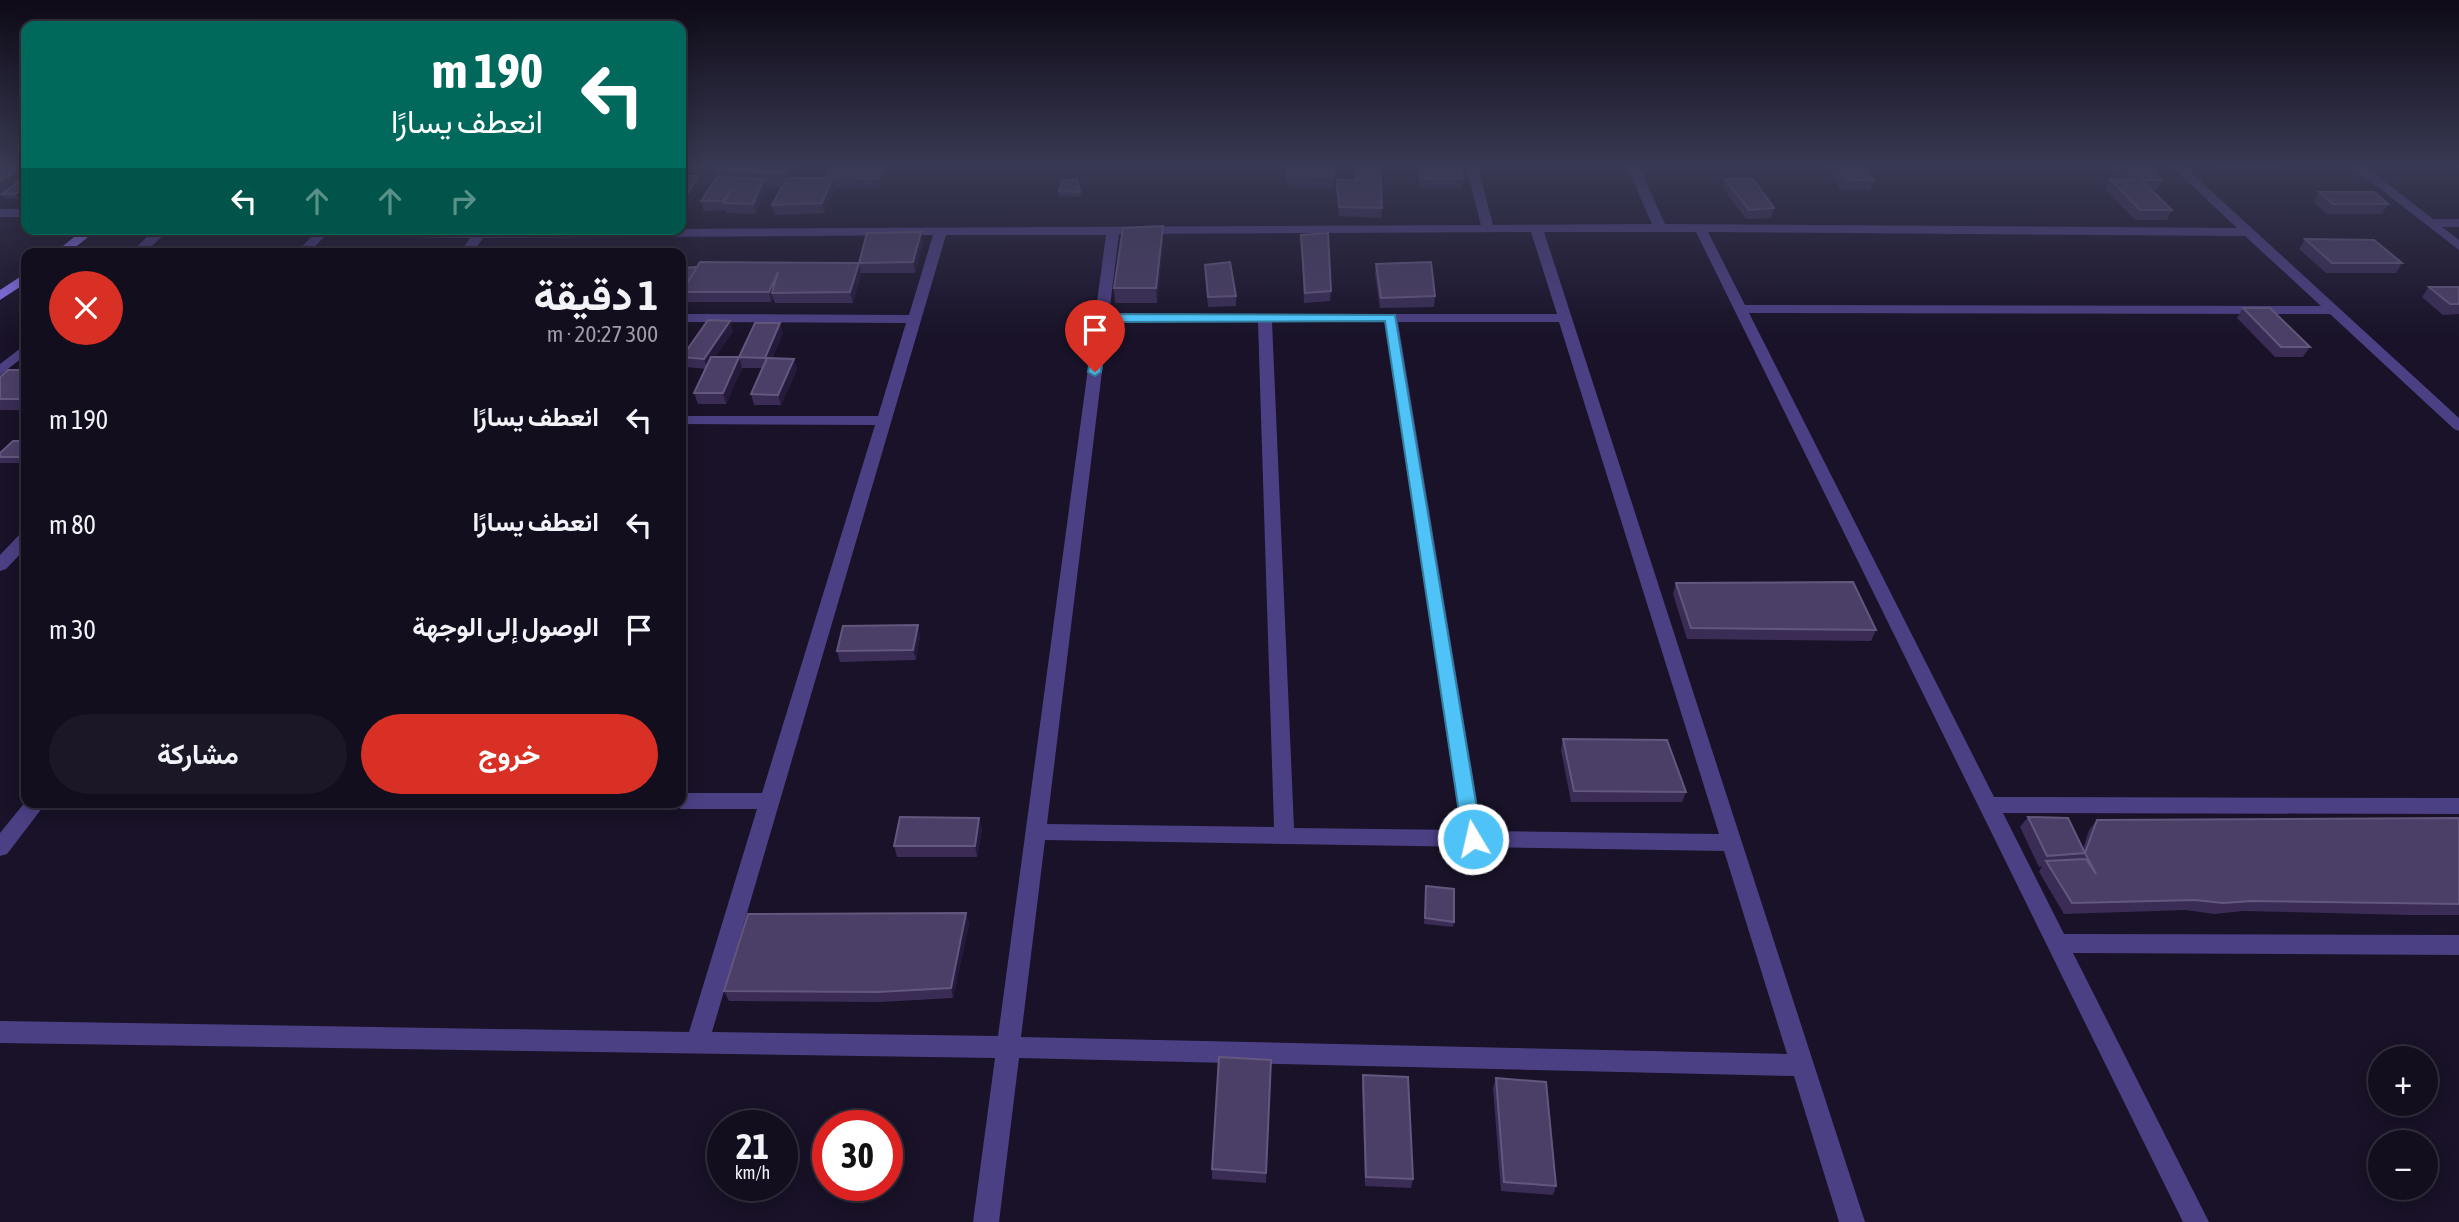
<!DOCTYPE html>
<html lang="ar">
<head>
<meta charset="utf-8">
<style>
	body { margin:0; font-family:"Asap Condensed",Vazirmatn,sans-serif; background:#1c1727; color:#f1f3f6; direction:rtl; height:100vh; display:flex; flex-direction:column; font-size:26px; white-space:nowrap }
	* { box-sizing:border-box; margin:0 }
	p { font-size:23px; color:#9d9ca4 }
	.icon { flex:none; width:38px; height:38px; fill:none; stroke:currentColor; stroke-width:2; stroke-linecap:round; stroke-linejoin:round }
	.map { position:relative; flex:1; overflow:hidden; direction:ltr }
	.drawer { position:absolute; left:21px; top:248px; width:665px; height:560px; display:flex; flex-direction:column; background:#130e1e; border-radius:14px; box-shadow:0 4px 18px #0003,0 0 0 2px #322e3c; direction:rtl }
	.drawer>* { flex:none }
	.hud { position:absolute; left:21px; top:21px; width:665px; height:214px; border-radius:14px; box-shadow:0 4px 18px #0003,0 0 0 2px #322e3c; direction:rtl; background:#00695c; color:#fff; overflow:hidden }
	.tools { position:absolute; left:2368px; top:1046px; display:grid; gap:14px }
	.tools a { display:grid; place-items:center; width:70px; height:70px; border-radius:50%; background:#130e1e; box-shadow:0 4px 18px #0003,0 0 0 2px #322e3c; font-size:35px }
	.speed { position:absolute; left:707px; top:1110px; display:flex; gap:14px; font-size:35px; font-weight:700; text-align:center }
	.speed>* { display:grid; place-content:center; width:91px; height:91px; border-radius:50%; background:#130e1e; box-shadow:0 4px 18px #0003,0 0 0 2px #322e3c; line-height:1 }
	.speed small { font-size:18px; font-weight:400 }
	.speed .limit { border:10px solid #d22; background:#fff; color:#111 }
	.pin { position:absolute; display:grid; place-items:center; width:60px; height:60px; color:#fff; margin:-72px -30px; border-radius:50% 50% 50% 0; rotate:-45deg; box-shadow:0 0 7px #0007 }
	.pin .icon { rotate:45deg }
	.me { position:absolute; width:77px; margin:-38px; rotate:351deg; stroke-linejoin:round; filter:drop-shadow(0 0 5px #0008) }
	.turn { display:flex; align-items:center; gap:24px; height:147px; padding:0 28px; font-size:32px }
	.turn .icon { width:91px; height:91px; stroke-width:2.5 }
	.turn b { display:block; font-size:49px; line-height:60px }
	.lanes { display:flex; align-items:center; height:66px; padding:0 28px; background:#0003; justify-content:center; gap:35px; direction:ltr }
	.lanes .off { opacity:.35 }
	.round { display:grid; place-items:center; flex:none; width:74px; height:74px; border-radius:37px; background:#1c1727 }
	.summary { display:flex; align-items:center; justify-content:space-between; height:119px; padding:0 28px }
	h1 { font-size:42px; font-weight:700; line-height:52px }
	.button { display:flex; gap:14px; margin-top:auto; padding:14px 28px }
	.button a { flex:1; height:80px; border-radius:42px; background:#d93025; color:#fff; font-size:28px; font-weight:700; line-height:80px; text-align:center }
	.button a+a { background:#1c1727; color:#f1f3f6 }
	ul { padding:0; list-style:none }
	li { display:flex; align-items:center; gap:21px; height:105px; padding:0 28px }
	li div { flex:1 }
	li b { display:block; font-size:26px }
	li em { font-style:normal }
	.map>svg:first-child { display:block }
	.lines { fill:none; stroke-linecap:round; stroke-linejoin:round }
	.street { fill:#4c4084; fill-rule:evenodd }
	.secondary { fill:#8e78f7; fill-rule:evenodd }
	.wall { fill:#3a2c55 }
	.shaded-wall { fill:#251a3b }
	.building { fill:#4c3f67; stroke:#64577e; stroke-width:2 }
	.route { fill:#4fc3f7; stroke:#337fa1; stroke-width:2 }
</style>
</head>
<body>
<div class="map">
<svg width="2459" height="1222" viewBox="0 0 2459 1222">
	<rect width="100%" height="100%" fill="#191228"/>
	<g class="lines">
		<path class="street" d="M1466,167H1478L1493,225L1652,224L1627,167H1639L1665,224L2237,228L2172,167H2185L2459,418V431L2454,429L2330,314L1749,313L1994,797L2459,798V814L2003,813L2064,934L2459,935V955L2073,953L2209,1222H2183L1696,232H1544L1865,1222H1839L1794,1076L1019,1058L999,1222H973L995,1058L0,1043V1021L689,1032L757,809H681L672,803H681V793H762L875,425L681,424V416H878L906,323L681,322V314L909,315L933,235L483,238L472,254H459L470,238L325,236L308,254H295L312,236L165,234L143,254H129L151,233H97L91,229L479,230L1481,225ZM1531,232L1557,314H1109L1119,234ZM1708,232L2245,236L2321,306L1745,305ZM946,235H1106L998,1036L712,1032ZM1108,322H1258L1274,827L1047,824ZM1272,322H1385L1461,830L1294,828ZM1398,322H1559L1719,834L1482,831ZM1045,840L1724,851L1787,1054L1021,1037Z
			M2352,167H2366L2433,219H2459V227H2442L2459,240V250Z
			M0,209H26V217H0Z
			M26,344V355L0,375V364Z
			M26,533V548L6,569L0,571V555L20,534Z
			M26,801V803H46L7,854L0,856V833Z"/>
		<path class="secondary" d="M84,229H98L67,254H53Z
			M26,273V283L0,300V290Z"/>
	</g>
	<path class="wall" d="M4,167H26V194L18,199L5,198L3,195L0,196V168L2,169Z
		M719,167H801L795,178H826L892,167L880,188L835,187L824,213L775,215L772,205L782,187H766L767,188L756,214L727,213L726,210L704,211L701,201L718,177L717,171Z
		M1287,167H1334L1333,187L1287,188Z
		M1355,167H1380L1382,208L1381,218L1339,216L1336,189L1337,180H1355Z
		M1419,167L1463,179L1462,188H1420L1418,175Z
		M1828,167H1863L1874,181L1870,190L1840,189Z
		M2111,167H2150L2162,180L2157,190H2152L2172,210L2167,220H2135L2105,189L2110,179H2122Z
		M2215,167H2281L2279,171H2219Z
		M1725,179L1774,208L1771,218L1746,219L1723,188Z
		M1059,191L1080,192L1081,197L1059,196Z
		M2319,192L2388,204L2382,214H2327L2313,202Z
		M1163,226V241L1157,303H1115L1114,288Z
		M921,232L923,242L915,273H861L853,303H775L773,298L771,302H681V272L859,263Z
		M1301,235L1331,291L1330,301L1304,303Z
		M2305,239L2402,263L2396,273H2326L2299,249Z
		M1376,264L1435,296L1434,307L1380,308L1375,274Z
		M1205,265L1236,296V306L1208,307Z
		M2429,287H2459V314L2443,315L2422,297Z
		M2243,308L2310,347L2303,357H2275L2237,318Z
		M733,331L715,357H739L783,333L772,358L794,359L797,369L781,405H754L751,394L763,368H742L726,404H698L694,393L706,369L686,367L681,378L682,357Z
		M26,370V410H0V377Z
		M26,441V463H0V453Z
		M1676,583L1876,630L1871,641L1687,639L1673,594Z
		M920,636L916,660L840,662L837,651Z
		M1563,739L1686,792L1682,802H1571L1561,750Z
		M2028,817L2083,849L2089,830L2097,820L2459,818V915H2408L2243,911L2214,914L2186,910L2064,914L2039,872L2042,866L2039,867L2020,827Z
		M979,818L982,829L977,857H897L894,846Z
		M1426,886L1454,922L1453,927L1424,924Z
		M966,913L969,924L953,998L880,1002L729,1001L724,991Z
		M1271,1060L1266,1183L1212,1179V1169Z
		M1363,1075L1413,1179L1411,1188L1365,1186L1362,1085Z
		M1496,1078L1556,1186L1553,1195L1501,1191L1493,1088Z"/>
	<path class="shaded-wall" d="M20,167L26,168V177L2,194L3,195L0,196V182Z
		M681,167H689L681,178Z
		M789,167H801L789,187L786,173Z
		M885,167H892L880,188L878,179Z
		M698,176L701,186L683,216L681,205Z
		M833,177L835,187L824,213L822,203Z
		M764,179L767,188L756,214L753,204Z
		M26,187V194L18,199L15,194Z
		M1163,226V241L1157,303L1156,288Z
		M921,232L923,242L915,273L913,262Z
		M859,263L861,273L853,303L850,292Z
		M778,272L772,293L773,298L771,302L769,292Z
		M682,320L685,330L681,337V321Z
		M730,321L733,331L707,369L704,359Z
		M780,323L783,333L767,368L765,358Z
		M682,357L686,367L681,378V360Z
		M739,357L742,368L726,404L723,393Z
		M794,359L797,369L781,405L778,395Z
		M918,625L920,636L916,660L913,650Z
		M979,818L982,829L977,857L975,846Z
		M966,913L969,924L953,998L951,988Z"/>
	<path class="building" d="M4,167H20L0,182V170Z
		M719,167H789L786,173L717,171Z
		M832,167H885L878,179L833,177L822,203L772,205L787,178H826Z
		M1287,167H1334L1333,177L1287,178Z
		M1356,167H1380L1382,208L1339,207L1337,180H1361L1356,178Z
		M1420,167H1460L1463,179L1421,178Z
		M1837,167H1863L1874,181L1844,179Z
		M2124,167H2150L2162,180H2141L2172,210H2140L2110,179L2135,180Z
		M26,176V187L15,194H2Z
		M681,176H698L681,205Z
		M717,177L764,179L753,204L724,203L731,190L723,201H701Z
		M1077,179L1080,192L1059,191L1062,181Z
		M1725,179H1753L1774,208L1749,210Z
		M2319,192H2374L2388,204H2333Z
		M1163,226L1156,288H1114L1123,228Z
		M921,232L913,262L859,263L867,233Z
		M1328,233L1331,291L1305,293L1301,235Z
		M2305,239L2374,240L2402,263H2332Z
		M369,250L432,253L366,254Z
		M700,262L859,263L850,292L772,293L778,272L769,292H682Z
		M1230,262L1236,296L1208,297L1205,265Z
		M1431,262L1435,296L1381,298L1376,264Z
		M697,267L682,292L683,297H681V272L683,268Z
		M2429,287H2459V304H2450Z
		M2243,308H2270L2310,347H2281Z
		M708,320L730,321L704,359L682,357L681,360V357H682Z
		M755,323H780L765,358L739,357Z
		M711,357H739L723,393H694Z
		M767,358L794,359L778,395L751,394Z
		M8,370H26V399H0V377Z
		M13,441H26V457H0V453Z
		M1853,582L1876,630L1691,628L1676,583Z
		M918,625L913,650L837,651L843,626Z
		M1563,739L1667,740L1686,792L1574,791Z
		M900,817L979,818L975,846H894Z
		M2028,817L2068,818L2085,853L2047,856Z
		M2459,818V904L2252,901L2223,903L2195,900L2072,903L2046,861L2086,859L2096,874L2085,853L2097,820Z
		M1426,886L1454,889V922L1425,918Z
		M966,913L951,988L877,992L724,991L748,914Z
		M1219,1057L1271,1060L1266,1173L1212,1169Z
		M1363,1075L1408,1077L1413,1179L1366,1177Z
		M1496,1078L1546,1082L1556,1186L1504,1182Z"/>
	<linearGradient id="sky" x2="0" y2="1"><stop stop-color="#0e0a16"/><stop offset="0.49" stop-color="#383953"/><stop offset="1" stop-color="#383953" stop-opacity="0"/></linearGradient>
	<rect width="2459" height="338" fill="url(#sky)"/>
	<path class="route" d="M1102,314L1395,315L1482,839L1479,844L1473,846L1466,844L1463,839L1385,321L1108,322L1101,372L1095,376L1088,372L1096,318Z"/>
</svg>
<div class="tools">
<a>+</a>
<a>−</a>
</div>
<div class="speed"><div>21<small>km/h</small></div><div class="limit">30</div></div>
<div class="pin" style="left:1095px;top:372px;background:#d93025"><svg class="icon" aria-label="arrive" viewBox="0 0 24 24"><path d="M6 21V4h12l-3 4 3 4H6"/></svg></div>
<svg class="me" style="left:1473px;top:839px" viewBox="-20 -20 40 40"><circle r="17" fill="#4fc3f7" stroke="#fff" stroke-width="3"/><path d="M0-11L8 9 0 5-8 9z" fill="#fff"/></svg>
<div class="hud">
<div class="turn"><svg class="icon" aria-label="left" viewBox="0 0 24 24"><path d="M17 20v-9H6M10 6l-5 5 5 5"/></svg><div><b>190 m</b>انعطف يسارًا</div></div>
<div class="lanes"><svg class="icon" aria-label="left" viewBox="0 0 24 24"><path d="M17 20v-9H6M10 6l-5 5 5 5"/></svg><svg class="icon off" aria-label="ahead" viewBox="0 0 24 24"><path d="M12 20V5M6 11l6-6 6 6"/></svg><svg class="icon off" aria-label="ahead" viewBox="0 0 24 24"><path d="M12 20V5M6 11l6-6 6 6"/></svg><svg class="icon off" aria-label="right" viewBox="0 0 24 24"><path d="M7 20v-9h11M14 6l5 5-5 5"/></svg></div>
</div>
<section class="drawer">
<div class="summary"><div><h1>1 دقيقة</h1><p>300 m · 20:27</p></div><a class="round" style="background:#d93025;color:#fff"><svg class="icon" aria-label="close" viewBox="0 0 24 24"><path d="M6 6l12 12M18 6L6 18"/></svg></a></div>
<ul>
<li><svg class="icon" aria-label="left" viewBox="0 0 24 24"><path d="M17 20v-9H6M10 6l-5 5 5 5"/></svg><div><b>انعطف يسارًا</b></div><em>190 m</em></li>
<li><svg class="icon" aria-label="left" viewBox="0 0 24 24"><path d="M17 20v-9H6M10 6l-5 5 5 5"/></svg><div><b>انعطف يسارًا</b></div><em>80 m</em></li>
<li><svg class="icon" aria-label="arrive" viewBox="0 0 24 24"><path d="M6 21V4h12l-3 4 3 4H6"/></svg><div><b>الوصول إلى الوجهة</b></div><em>30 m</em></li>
</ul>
<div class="button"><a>خروج</a><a>مشاركة</a></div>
</section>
</div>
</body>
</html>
